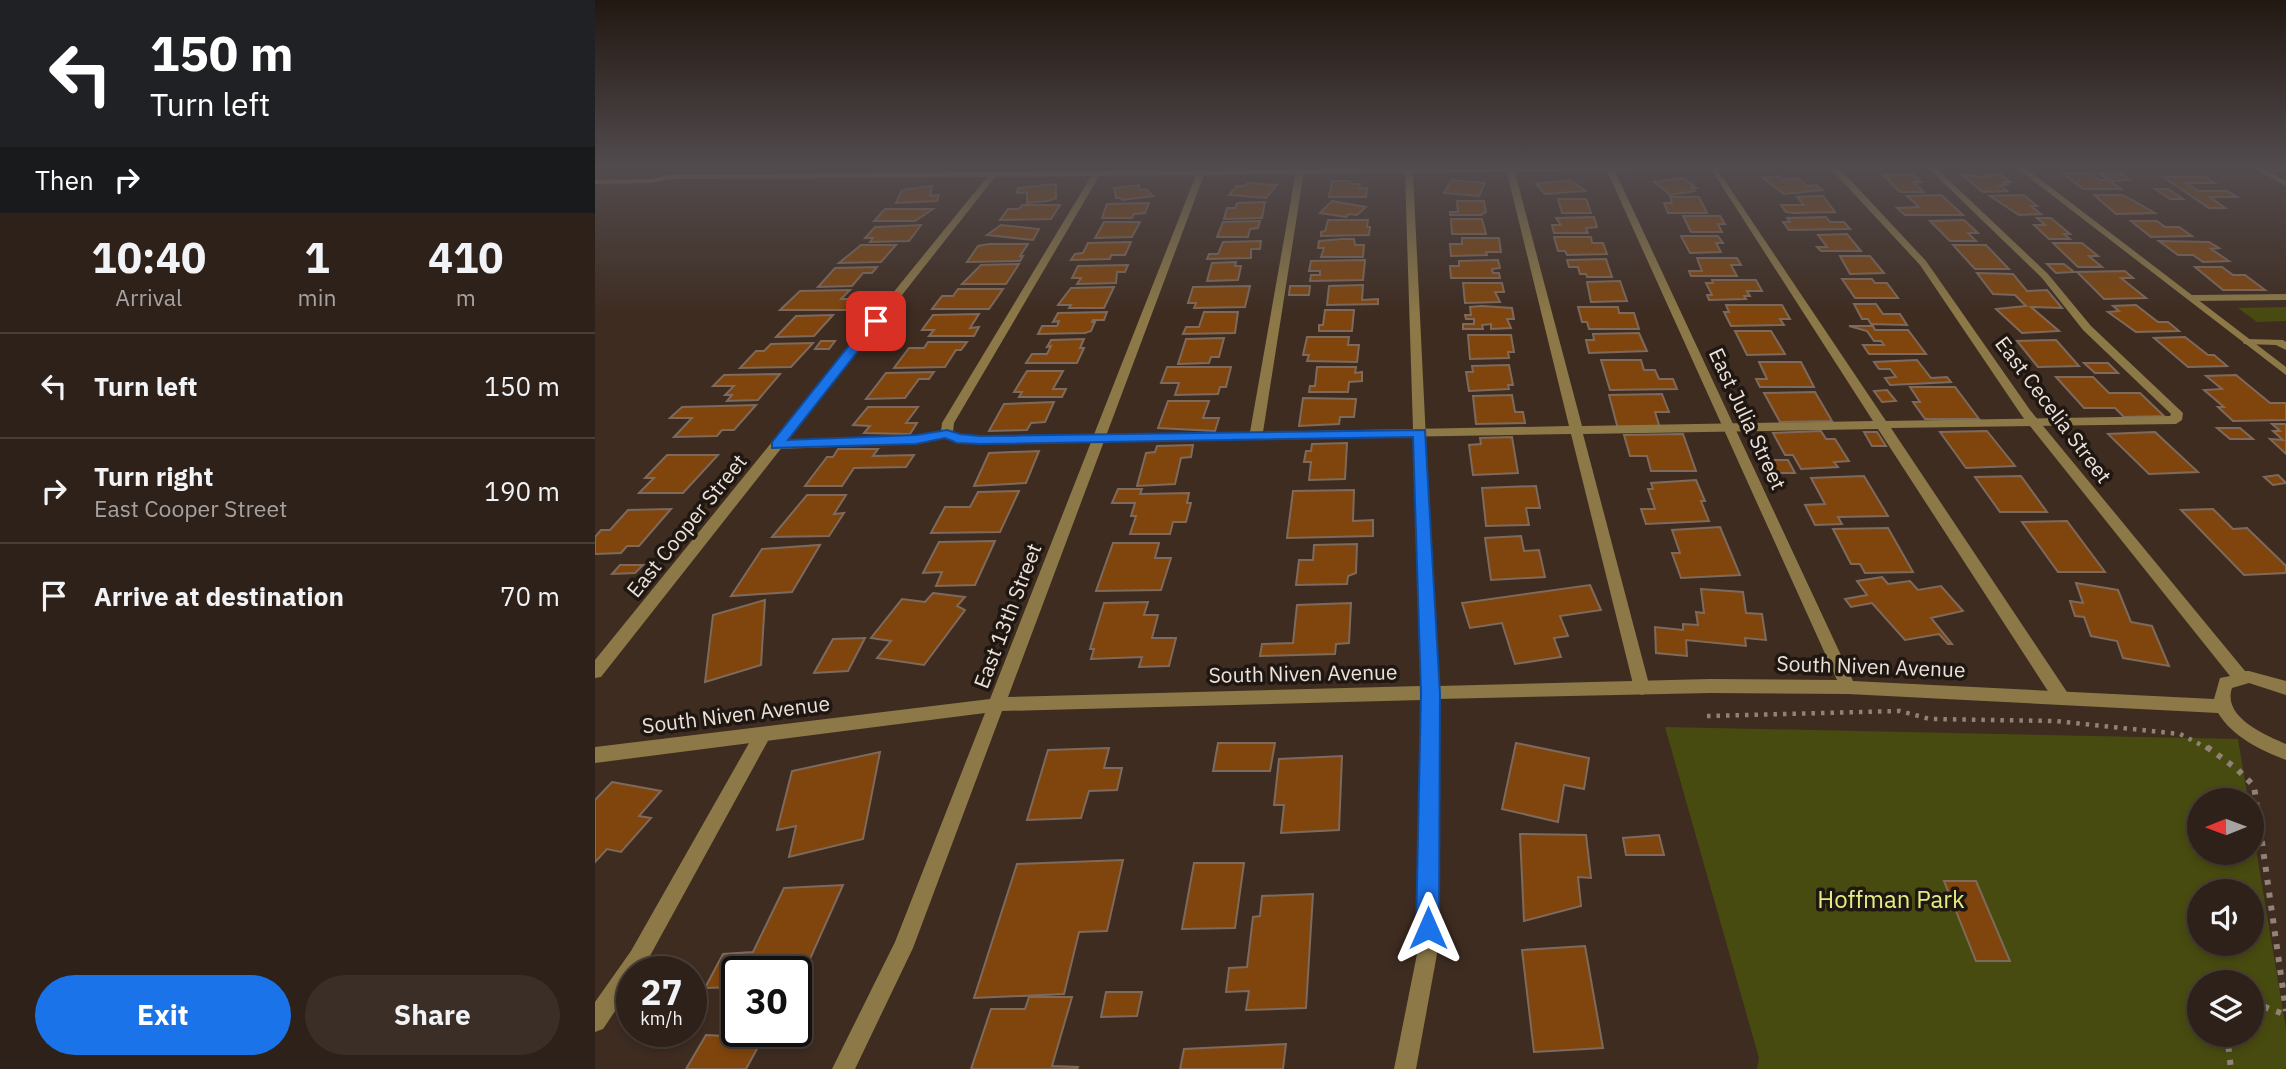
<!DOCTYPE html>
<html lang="en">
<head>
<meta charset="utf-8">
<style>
	body { margin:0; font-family:"IBM Plex Sans",sans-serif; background:#3a2e26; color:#f1f3f6; height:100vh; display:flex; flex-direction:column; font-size:26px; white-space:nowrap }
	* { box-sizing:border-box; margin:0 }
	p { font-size:23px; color:#a7a3a2 }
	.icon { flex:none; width:38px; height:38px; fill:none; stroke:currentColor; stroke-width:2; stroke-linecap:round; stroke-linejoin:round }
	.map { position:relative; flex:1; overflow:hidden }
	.side { display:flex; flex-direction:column; background:#2e2119; width:595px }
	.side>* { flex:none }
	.hud { background:#202124; color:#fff; overflow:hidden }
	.needle { width:46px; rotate:269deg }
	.buttons { position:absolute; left:1592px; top:788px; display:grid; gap:14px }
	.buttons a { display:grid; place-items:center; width:77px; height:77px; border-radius:50%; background:#2e2119; box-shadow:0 4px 10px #0003,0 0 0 2px #493e38; font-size:35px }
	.speed { position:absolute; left:21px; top:956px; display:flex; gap:14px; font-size:35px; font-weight:700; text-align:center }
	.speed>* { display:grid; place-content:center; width:91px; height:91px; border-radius:50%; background:#2e2119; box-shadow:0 4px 10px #0003,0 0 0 2px #493e38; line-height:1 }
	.speed small { font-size:18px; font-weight:400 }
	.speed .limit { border:4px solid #111; border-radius:10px; background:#fff; color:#111 }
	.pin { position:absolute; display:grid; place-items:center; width:60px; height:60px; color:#fff; margin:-30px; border-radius:14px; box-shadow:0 4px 10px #0006 }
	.me { position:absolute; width:77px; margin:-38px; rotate:0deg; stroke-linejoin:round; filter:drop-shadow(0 0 5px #0008) }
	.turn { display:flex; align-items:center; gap:24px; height:147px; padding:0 35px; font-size:32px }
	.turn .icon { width:91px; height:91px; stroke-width:2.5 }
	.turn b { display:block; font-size:49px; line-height:60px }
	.then { display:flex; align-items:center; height:66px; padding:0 35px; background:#0003; gap:14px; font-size:26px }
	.eta { display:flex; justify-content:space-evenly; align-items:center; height:119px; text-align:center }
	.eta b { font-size:42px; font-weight:700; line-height:49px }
	.primary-button { display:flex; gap:14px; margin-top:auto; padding:14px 35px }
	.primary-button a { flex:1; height:80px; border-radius:42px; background:#1a73e8; color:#fff; font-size:28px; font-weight:700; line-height:80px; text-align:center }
	.primary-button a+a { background:#3a2e26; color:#f1f3f6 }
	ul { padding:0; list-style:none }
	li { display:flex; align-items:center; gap:21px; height:105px; padding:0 35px; border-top:2px solid #493e38 }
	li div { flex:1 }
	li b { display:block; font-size:26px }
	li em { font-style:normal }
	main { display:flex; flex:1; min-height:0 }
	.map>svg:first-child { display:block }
	.green { fill:#484b10; fill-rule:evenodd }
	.building { fill:#7f450d; stroke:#7e6a5c; stroke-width:2 }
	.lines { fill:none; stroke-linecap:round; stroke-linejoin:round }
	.path-far1 { stroke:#918278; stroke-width:4.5; stroke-dasharray:3.5 6; stroke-linecap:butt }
	.path { stroke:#918278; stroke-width:6; stroke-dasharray:5 8; stroke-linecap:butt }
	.service { fill:#8c7947; fill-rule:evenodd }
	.minor { fill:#8c7947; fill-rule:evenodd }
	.route { fill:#1a73e8; stroke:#114b97; stroke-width:2 }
	.labels { text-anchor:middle; stroke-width:7; stroke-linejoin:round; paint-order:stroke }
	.street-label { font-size:21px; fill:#ede1da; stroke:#1f1711 }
	.near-park-label { font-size:24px; fill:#e5ec81; stroke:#1f1711 }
</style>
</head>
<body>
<main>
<section class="side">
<div class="hud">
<div class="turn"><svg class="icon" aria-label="left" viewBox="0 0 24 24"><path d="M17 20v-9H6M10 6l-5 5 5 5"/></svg><div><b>150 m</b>Turn left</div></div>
<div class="then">Then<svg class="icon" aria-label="right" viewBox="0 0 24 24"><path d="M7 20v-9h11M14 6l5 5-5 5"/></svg></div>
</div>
<div class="eta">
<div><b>10:40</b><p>Arrival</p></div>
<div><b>1</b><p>min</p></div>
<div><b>410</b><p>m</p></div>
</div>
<ul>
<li><svg class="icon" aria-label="left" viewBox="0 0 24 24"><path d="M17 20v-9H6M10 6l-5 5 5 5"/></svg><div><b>Turn left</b></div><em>150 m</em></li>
<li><svg class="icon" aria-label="right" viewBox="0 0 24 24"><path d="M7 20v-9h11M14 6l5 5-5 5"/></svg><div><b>Turn right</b><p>East Cooper Street</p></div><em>190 m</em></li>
<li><svg class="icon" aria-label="arrive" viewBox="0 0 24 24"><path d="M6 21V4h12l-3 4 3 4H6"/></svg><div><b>Arrive at destination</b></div><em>70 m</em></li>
</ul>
<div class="primary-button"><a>Exit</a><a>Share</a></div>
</section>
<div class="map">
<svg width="1691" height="1069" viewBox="0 0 1691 1069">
	<rect width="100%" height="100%" fill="#3e2c21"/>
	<path class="green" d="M1691,307V321L1662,322L1643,308Z
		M1070,727L1643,739L1653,800H1605V852H1657V825L1691,1029V1069H1162L1164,1058ZM1605,891H1657V943H1605ZM1605,982H1657V1034H1605Z"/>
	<path class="building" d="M1524,172L1535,180L1516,181L1504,173Z
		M1467,173H1495L1504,180H1513L1526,189H1488Z
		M1317,174L1326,182H1318L1329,192H1305L1288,175Z
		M1405,174L1415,182H1408L1412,185H1405L1412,191L1388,192L1367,175L1392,177L1390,175Z
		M1183,176L1187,180L1202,178L1213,186L1221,185L1227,190L1189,194L1168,178Z
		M1568,177H1610L1620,183H1591L1603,191H1632L1642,197H1615L1630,208H1614Z
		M1089,178L1101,188H1096L1100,191L1075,195L1059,182Z
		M857,180L890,183L884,196L849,193Z
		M975,180L991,191L950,194L941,184Z
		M737,181H755V184H765V188H772L771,197H734Z
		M653,183L682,185L671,198L634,195L642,186H650Z
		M461,184V198L453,201L432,203V192L422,193L423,188Z
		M544,185L545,190L551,189L558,196L527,200L526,198H521L519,188Z
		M337,186L335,196L344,195L342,201L301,203L307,190Z
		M1560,189H1573L1588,199H1575Z
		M1346,195L1368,215H1310L1302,208L1324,207L1312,196Z
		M1429,195L1442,206H1436L1446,214L1424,215L1395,196Z
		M1499,195H1528L1560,213L1521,214Z
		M1228,196L1240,212L1199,213L1191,212L1186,205H1209L1202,197Z
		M1075,197H1104L1112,213H1073L1069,203H1077Z
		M963,199H991L996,213H967Z
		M737,201L771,207L762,215L754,214L751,217L725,213Z
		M862,201H889L891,212L886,215H855V212H863Z
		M670,202L667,218L629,219L632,208H640L642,203Z
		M554,203L550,213L539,214L537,218H507L512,204Z
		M427,205H465L456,219L405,220L413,209H424Z
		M290,209H338L320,221H279Z
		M1088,216H1125L1130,224H1123L1127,232H1096Z
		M999,217L1002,227L991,228L993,233H959L957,225H966L961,218Z
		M1231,217L1235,222H1249L1255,229L1194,230L1188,222H1195L1192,218Z
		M1442,218H1456L1475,234H1469L1475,239H1454L1439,225H1450Z
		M856,219H887L891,234H857Z
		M733,220H773L772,227H775L774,235L726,236V232L730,231Z
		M1369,220L1383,233H1373L1381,241H1355L1335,221Z
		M665,221L663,228L655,229L653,237H622L628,222Z
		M1536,221H1562L1570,227H1584L1597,236L1556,237Z
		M509,222H545L537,237L500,238Z
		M326,225L314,241L275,242L278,238H270L280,227Z
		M406,225L444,229L438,240L392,235Z
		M1252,234L1266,251H1226L1222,247H1232L1223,235Z
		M1086,236H1123L1128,243H1121L1126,252L1095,253Z
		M959,237H996L997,243H1008L1012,254L972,255L970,251H963Z
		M867,238H904L906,252H891L892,255L856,256L855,244H867Z
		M747,239H759L760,245H769L768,257H726L729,248H723L724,241Z
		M666,241L665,249H656V258L612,259L614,254H623L628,242Z
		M1564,241L1614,242L1624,248L1616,249L1634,261L1608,262L1598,255H1583Z
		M536,242L530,255H516L515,259L476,260L480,254L488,253L493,243Z
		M1458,243H1487L1503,256H1494L1507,267H1483Z
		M394,244H433L425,256H428L425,261L372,262L383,246Z
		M266,245H301L286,262L244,263Z
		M1358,245H1391L1414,269H1380Z
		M1245,256H1275L1289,273L1255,274Z
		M1102,258H1142L1146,265H1136L1142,276H1096L1094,271H1107Z
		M1011,259L1017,277H992L991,274H985L983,267H974L972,260Z
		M770,260L768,280L715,281L716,275H725V271H714L716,261Z
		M903,260L905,268L897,269L898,273H904L905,278H856L855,266H864V261Z
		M641,262L640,266H646L643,280L612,281L617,263Z
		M424,264L411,284H367L386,265Z
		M1452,264H1469L1479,272L1461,273Z
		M533,265L530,272H522L521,283L482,284L486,278H477L483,266Z
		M282,267L277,273H268L257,286L223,287L240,268Z
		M1600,267H1627L1638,275H1650L1670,290H1628Z
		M1530,271L1538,278H1526L1551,298L1509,299L1482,272Z
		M1382,273L1418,274L1432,291L1452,290L1467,308L1436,307L1464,331L1427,333L1401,309L1431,306L1420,295L1398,294Z
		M1247,279H1277L1280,283H1292L1303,298H1260Z
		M1117,280H1161L1167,291H1152L1155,296H1149L1151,299L1114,300L1112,295H1117L1111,283H1118Z
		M1025,281L1032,301L996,302L992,282Z
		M868,283H907L909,292H900L905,302L870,303Z
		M768,285L767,300L783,299V304L732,305L734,286Z
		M655,286L650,307L599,308L601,303H593L598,287Z
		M695,286H715L714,295H694Z
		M519,287L509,308H474L476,305H463L476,288Z
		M363,289H408L394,309H337L347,296H358Z
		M255,290L246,299H264L254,310H185L205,291Z
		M1259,304H1281L1288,314H1305L1312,325L1276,324L1273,319H1267Z
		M1131,305H1187L1195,319H1185L1189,325L1136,326L1129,312H1134Z
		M1541,305L1563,322H1573L1584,331L1541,332L1513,312L1524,311L1518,306Z
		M887,306L917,308L919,319H912L916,328L896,329V324L887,325L888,329H868V324H879V319H871L870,315H876L875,307Z
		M983,307H1023L1024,313H1039L1044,329H994L992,322H987Z
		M730,310H759L757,331H724V325H728Z
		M512,312L509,320H498L497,322H500L496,331L490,333L443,334L447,326H462L464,321L458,322L463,313Z
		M609,312H643L640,333L588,334L591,327H604Z
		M384,314L375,328L384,327L379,336H334L339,330H327L338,315Z
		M238,315L219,336L181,337L201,316Z
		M1254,326H1278L1280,330H1313L1331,354H1274L1268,345H1289L1286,341H1279L1272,331Z
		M1140,331H1176L1190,354L1152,355Z
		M1044,333L1052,351L994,353L991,340H999L998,334Z
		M873,335H916L919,352H913L914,358L875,359Z
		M712,337H754L753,345H764L762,362L712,361L714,355H708Z
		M1590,337L1613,355H1619L1632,366L1593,367L1559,338Z
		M629,338L624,357H616L614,363L583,364L591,339Z
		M489,339L485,348H489L482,363H431L437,354H452L456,346L452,347L456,340Z
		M1461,340L1484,366L1443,367L1422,341Z
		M226,341H240L234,349H220Z
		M333,342H372L366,350H361L350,367L299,368L314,348H329Z
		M218,343L196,367L145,368L161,351H169L176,344Z
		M1006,360H1046L1049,370H1060L1064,379H1078L1082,389L1015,390Z
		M1322,360L1336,378L1352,377L1356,382L1295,385L1290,378L1301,377L1295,369H1284L1279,362Z
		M1164,362H1206L1219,387H1165L1161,379H1172Z
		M1489,363H1513L1523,373H1500Z
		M914,365L918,385H913L914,389L874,391L871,372H878L877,366Z
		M572,367H636L631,387H625L623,394L580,395L584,383H566Z
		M722,367H761L760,373L767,372V381L754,382L753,392H714L715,386H720Z
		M432,371H468L458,389H471L467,397H424L427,392H419Z
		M339,372L334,379H324L310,398L271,399L291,373Z
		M185,374L163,400L132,401L137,395H130L139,386H118L129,375Z
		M1641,375L1675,403H1691V420L1638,421L1623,407H1629L1609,390L1627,389L1611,376Z
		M1461,377H1498L1514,393H1545L1569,416L1529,417L1520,408H1489Z
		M1315,387H1360L1384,419H1330L1318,402H1325Z
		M1292,390L1301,401L1287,402L1279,391Z
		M1220,392L1237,421L1185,422L1169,393Z
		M1067,394L1074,412H1060L1065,428L1023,429L1014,395Z
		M917,395L920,412H928L930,423L881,424L878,396Z
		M708,398L761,399L759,417H745L744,424L704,426Z
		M573,401H614L608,418H624L620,431L563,428Z
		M459,402L450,422L436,423L432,430L394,431L409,404Z
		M161,405L139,430H127L122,436L79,437L97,418H75L87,407Z
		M273,407H323L311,423H322L315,434L269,433L275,426L258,425Z
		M1677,424H1691V454L1675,439L1688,440L1678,431H1685Z
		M1622,428H1645L1658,439H1635Z
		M1226,431L1231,439H1240L1254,461L1239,462L1243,467L1206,469L1198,455H1190L1178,433Z
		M1392,431L1420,466L1371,468L1345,432Z
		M1269,432H1282L1291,446H1277Z
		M1560,432L1603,472L1554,474L1513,434Z
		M1088,434L1101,471H1056L1052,456H1035L1029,435Z
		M917,437L923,473L878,475L874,445L886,444L885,438Z
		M752,443L750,479L714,480L716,462H709L711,451H716L717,444Z
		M598,445L596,457L586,458L580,484L542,486L551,453L560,452L562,446Z
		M243,449H283L278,456L319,455L311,467L259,468L247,486H210L232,457H238Z
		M444,451L431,483L379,486L394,453Z
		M72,455H123L88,493H44L59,478H50Z
		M1176,460H1193L1200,473H1182Z
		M1683,475L1691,483L1678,485L1669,477Z
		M1269,476L1293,516L1243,517L1247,524L1220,525L1210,505L1230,504L1216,478Z
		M1426,476L1452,512H1405L1380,477Z
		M1101,480L1110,501H1106L1114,521L1051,524L1046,509H1060L1053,489H1058L1056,483Z
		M941,486L945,508H931L934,525L891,526L887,488Z
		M523,489H547L545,494L594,493L592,503H596L591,522H578L575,534H535L541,516H536L540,503H517Z
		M759,490L758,521L778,520V536L692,538L698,491Z
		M424,491L405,532L336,533L350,507H375L383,492Z
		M212,495H251L239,514L249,513L234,536L177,537Z
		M76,509L44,546H32L26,553L0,554V537L6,530H15L33,510Z
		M1618,509L1638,529L1652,528L1691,566V573L1649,575L1586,510Z
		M1472,521L1510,572H1463L1427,522Z
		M1125,527L1145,575L1086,578L1077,553H1085L1077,530Z
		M1293,528L1318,572L1270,573L1265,564H1256L1238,529Z
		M926,536L929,551L944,550L950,577L896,580L890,538Z
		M400,541L380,585L341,586L347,572L328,573L344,542Z
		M518,543H564L560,558H576L566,590L501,591Z
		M762,544L761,573L753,576L752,584L701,585L704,560H718L719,545Z
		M225,545L197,592L136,596L167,549Z
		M25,565H48L40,573L17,574Z
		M1287,577L1293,584L1315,581L1323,590L1346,586L1368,611L1336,618L1357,644H1353L1344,634L1310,640L1277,603L1256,607L1250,599L1272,595L1262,581Z
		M1481,583L1523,590L1536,622L1557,626L1574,666L1528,658L1522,641L1496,636L1489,617L1480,616L1475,601L1488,603Z
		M995,585L1006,610L965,616L973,636L959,638L966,657L920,664L907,623L875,628L867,603Z
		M1106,589L1148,592L1151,613L1167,614L1171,640L1150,638L1151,646L1091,640L1092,656L1061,653L1060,627L1088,630V624L1103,625L1101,612L1109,613Z
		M338,593L370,597L362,606L370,610L329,665L282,658L296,641L276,638L307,599L330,602Z
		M170,600L166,665L110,682L118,615Z
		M553,602L549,615H563L557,638H581L574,666L544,667L547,657L496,659L499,649H495L509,603Z
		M756,603L754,643L741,644L740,654L665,656L667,644L698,643L702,605Z
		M270,638L253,671L219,673L238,639Z
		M623,743H680L675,771H618Z
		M921,743L994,758L989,789L969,785L963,822L907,809Z
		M514,748L509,768H527L522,790L494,791L486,818L432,820L453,750Z
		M285,752L268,839L194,857L201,826L182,830L197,771Z
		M747,756L744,830L686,833L689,805H679L684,759Z
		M17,782L66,791L44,816L56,818L26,852L12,849L0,862V800Z
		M925,834L991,835L996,878L983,877L986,906L929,921Z
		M1064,835L1069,855H1031L1028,838Z
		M528,860L512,931L484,932L469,994L379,998L422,864Z
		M599,863H649L640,928L587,929Z
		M1349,881H1381L1415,961H1381Z
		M248,885L210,970L142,971V987L110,988L128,954L158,952L189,888Z
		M718,894L711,1008L651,1010L654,991L631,992L634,968L652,967L658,917L665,916L667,896Z
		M990,946L1008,1048L939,1052L927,950Z
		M511,992H547L542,1016L506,1017Z
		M434,997H477L457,1066L483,1067L482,1069H376L396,1009H430Z
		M111,1035L168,1038L151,1069H91Z
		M691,1044L688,1069H585L589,1049Z"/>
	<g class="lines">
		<path class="path-far1" d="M1112,716L1305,711L1335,719L1460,721L1585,734L1614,749"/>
		<path class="path" d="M1612,747L1642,769L1659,786L1691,1011
			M1657,1002L1691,1015
			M1632,1034L1636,1069"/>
		<path class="service" d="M1114,166H1120L1291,421L1575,416L1576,414L1488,330L1447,278L1331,166H1339L1453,274L1496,326L1588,413L1587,420L1581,424L1296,428L1472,692L1474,697L1472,702L1466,704L1460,702L1283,429L988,434L1055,688L1053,693L1047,695L1041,693L1039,688L976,434L385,444L362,443L350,438L321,444L182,449L176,445L182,441L321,436L346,431L347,423L498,173L502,171L506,173L359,423L358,432L364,435L385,436L655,432L701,171L705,169L709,171L668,432L974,426L911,169L915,167L919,169L987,426L1278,421Z
			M1691,167V171L1667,172L1663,170L1667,168Z
			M1691,294V300L1597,301L1592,298L1597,295Z
			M1653,339L1688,340L1691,342V350L1681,345L1649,344L1648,342Z
			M168,727L174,729L177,734L174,739L50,965L46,971H37V986L8,1029L0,1032V1002L36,951L162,729Z"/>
		<path class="minor" d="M1015,166H1309L1305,168L1245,169L1331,261L1435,410L1650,671H1654L1691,681V695L1654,683L1637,688C1627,717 1670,735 1691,744V760C1665,750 1638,737 1623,713L1253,694L1115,693L843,699L842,954L821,1069H799L822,954L827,700L407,711L318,948L260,1069H237L300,942L390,713L0,763V747L395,699L601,175L400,177L6,677L0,678V660L392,177L74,179L57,183L0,184V180L57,179L74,175ZM1236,169L1325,265L1427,416L1635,676L1625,678L1619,699L1258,681L1020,171ZM1012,171L1242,680L1115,679L843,686L818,173ZM810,173L826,686L413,697L609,175Z
			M1419,166H1428L1691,367V375Z
			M1655,166H1664L1691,181V186Z"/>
	</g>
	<linearGradient id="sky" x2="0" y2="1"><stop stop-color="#221812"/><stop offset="0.53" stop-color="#524b4e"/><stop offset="1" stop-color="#524b4e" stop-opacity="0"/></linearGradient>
	<rect width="1691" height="315" fill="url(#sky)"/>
	<path class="route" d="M281,317L285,318V323L193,440L321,435L352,430L365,434L385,436L830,430L845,694L844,928L841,937L833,940L824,937L821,928L826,694L818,437L385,444L362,443L350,438L321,444L177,448V442L276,318Z"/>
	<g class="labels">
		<g class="street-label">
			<text transform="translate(1458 410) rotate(53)" y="7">East Cecelia Street</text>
			<text transform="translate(1152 419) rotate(65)" y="7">East Julia Street</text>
			<text transform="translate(92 526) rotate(-51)" y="7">East Cooper Street</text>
			<text transform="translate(413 616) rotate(-69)" y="7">East 13th Street</text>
			<text transform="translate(1276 667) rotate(2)" y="7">South Niven Avenue</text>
			<text transform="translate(708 674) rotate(-1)" y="7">South Niven Avenue</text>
			<text transform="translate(141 715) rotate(-7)" y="7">South Niven Avenue</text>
		</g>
		<g class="near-park-label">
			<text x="1296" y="908">Hoffman Park</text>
		</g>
	</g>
</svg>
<div class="buttons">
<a><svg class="needle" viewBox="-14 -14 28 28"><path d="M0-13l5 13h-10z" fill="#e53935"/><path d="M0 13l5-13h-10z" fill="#a7a3a2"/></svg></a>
<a><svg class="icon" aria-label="sound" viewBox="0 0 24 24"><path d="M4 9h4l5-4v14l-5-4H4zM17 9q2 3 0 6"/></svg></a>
<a><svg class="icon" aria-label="layers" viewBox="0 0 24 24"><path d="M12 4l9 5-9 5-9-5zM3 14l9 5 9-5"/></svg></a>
</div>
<div class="speed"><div>27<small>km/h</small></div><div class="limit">30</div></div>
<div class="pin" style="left:281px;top:321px;background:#d93025"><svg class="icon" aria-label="arrive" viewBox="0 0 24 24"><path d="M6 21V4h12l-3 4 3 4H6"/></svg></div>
<svg class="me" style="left:833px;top:928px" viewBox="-20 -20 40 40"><path d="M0-17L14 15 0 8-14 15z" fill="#1a73e8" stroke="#fff" stroke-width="4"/></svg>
</div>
</main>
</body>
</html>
